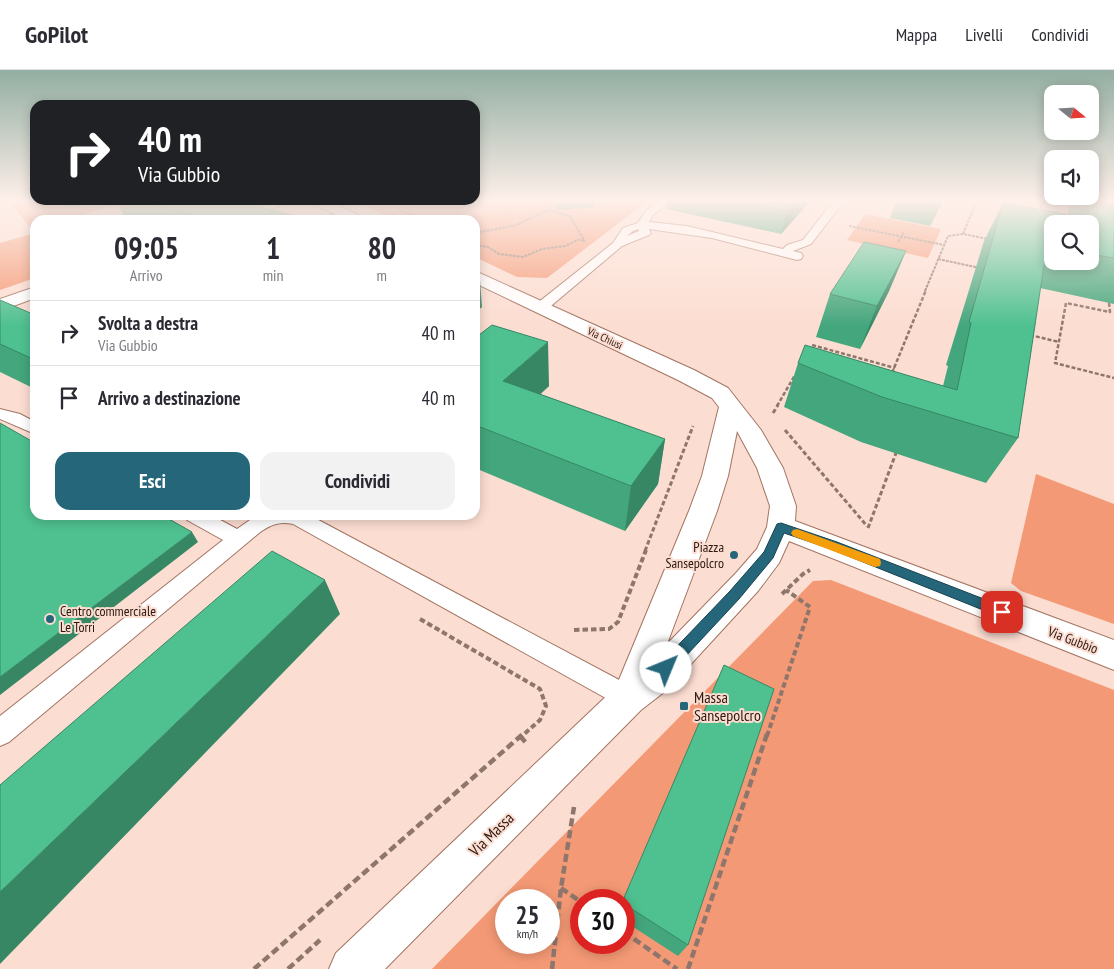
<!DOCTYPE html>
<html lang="it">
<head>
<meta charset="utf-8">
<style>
	body { margin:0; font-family:"PT Sans Narrow",sans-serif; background:#f2f2f3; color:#2b2b33; height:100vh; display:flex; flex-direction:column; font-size:19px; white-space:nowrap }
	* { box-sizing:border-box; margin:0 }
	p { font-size:16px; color:#7c7c81 }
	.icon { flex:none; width:28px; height:28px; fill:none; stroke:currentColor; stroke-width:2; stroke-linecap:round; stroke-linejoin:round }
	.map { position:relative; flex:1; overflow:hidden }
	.panel { position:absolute; left:30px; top:145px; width:450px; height:305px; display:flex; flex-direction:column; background:#fff; border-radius:15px; box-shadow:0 2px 12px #0003 }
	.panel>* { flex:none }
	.guide { position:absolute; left:30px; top:30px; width:450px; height:105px; border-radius:15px; box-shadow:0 2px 12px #0003; background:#202124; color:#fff; overflow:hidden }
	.needle { width:32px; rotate:108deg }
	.controls { position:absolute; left:1044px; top:15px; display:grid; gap:10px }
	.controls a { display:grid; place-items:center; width:55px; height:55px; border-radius:10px; background:#fff; box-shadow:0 2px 12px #0003; font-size:25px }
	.speed { position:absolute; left:495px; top:819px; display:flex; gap:10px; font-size:25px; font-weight:700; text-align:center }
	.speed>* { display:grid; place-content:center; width:65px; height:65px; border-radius:50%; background:#fff; box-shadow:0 2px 12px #0003; line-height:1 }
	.speed small { font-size:12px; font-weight:400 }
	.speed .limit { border:8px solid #d22; background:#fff; color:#111 }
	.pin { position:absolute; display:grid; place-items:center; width:42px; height:42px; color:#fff; margin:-21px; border-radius:10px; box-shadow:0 2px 8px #0006 }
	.me { position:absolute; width:55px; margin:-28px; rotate:45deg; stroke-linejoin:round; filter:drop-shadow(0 0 4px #0008) }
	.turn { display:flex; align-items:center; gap:18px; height:105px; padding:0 25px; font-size:22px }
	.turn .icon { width:65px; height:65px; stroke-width:2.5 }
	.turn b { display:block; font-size:35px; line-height:42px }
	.eta { display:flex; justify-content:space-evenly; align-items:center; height:85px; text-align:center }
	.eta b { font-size:30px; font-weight:800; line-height:35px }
	.button { display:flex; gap:10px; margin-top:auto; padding:10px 25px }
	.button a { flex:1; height:58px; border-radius:15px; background:#25667a; color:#fff; font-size:20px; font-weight:800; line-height:58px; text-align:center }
	.button a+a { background:#f2f2f3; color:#2b2b33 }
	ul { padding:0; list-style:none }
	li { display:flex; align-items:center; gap:15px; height:65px; padding:0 25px; border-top:1px solid #e1e1e2 }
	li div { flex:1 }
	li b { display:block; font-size:19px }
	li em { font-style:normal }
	header { display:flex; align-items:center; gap:30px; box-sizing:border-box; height:70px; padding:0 25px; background:#fff; border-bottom:1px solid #e1e1e2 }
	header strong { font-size:24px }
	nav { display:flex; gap:28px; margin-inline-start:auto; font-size:18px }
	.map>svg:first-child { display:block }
	.green { fill:#f49975; fill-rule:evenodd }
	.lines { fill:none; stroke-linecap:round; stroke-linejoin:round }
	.service-casing { stroke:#a27462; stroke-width:2 }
	.minor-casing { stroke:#a27462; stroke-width:2 }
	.tertiary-casing { stroke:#a27462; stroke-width:2 }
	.path-far4 { stroke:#8e766d; stroke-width:2; stroke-dasharray:3 1; stroke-linecap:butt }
	.path-far3 { stroke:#8e766d; stroke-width:2.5; stroke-dasharray:4 2; stroke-linecap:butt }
	.path-far2 { stroke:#8e766d; stroke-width:3; stroke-dasharray:4.5 2.5; stroke-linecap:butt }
	.path-far1 { stroke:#8e766d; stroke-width:4; stroke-dasharray:5.5 3; stroke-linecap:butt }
	.path { stroke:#8e766d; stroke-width:4.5; stroke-dasharray:8 4; stroke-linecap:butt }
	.service { fill:#fff; fill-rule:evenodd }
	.minor { fill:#fff; fill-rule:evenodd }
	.tertiary { fill:#fff; fill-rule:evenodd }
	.wall { fill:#44a67c; fill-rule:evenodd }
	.shaded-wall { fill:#378765 }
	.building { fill:#4fc190; stroke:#378765 }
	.route { fill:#25667a; stroke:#18424f }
	.slow { fill:#f59e0b }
	.poi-dot { fill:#25667a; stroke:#fcddd1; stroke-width:2 }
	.labels { text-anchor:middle; stroke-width:4; stroke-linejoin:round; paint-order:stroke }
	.far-street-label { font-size:11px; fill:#2a1811; stroke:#fcddd1 }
	.poi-label { font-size:14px; fill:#2a1811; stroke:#fcddd1; text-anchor:end }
	.street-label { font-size:14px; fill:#2a1811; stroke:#fcddd1 }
	.near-poi-label { font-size:16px; fill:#2a1811; stroke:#fcddd1; text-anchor:start }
	.near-street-label { font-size:16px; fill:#2a1811; stroke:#fcddd1 }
</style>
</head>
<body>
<header>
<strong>GoPilot</strong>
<nav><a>Mappa</a><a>Livelli</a><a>Condividi</a></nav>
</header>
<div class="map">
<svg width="1114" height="899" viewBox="0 0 1114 899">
	<rect width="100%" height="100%" fill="#fcddd1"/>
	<path class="green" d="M8,130H129L66,150H35V160L33,161Z
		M354,130H649L547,208L517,207L475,187V150H395Z
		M865,144L941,159L928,188L847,170Z
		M35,163V208L0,220V173Z
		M1036,404L1114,434V554L1021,521L1011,513Z
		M831,510L1114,620V899H432L813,511ZM506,830H549V872H506ZM581,830H624V872H581Z"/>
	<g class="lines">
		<g class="service-casing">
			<path id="service" d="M659,130H671L652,146L649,152L687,156L783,179L787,175L803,170L834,130H845L811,174L793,181L801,183L803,186L801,189L797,190L712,168L649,159L651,163L649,165L622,176L545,241H535L533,238L535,235L613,173L623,158L638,153L645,142ZM638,159L639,161L627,166L633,161Z
				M0,339L20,344L35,352V364L0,349Z
				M184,445H211L237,459L257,445H309L638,620L642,628L638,636L629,640L620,636L293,454C279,451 270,455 259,463L9,672L0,676V646L223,470L187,450Z"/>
		</g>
		<g class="minor-casing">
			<path id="minor" d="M308,130H327L362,147L364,150H345Z
				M475,201L694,300L728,318L761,360L783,398L796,436L795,451L1114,570V600L789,471L779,493L758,521L668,619L641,640L385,899H329L336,883L616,617L689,441L702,406L719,337L712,328L678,310L475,213ZM737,361L757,398L770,436L767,457L757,479L736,503L667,574L717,441L728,406Z"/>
		</g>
		<g class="tertiary-casing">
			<path id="tertiary" d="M268,130H289L287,133L243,150H222L224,147Z
				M35,217V228L0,241V229Z"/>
		</g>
		<path class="path-far4" d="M54,130C69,141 88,135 104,130
			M400,130L398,136L400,141L415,146L419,150
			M443,130H452
			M545,130L552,141L570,146L584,170
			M1040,142L1042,130
			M849,156L944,175
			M475,163L517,155L543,142L552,141
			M963,164L977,130
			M898,172L904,162
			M475,175L488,177L499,184L523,187L542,179L565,176L578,170L586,171
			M938,189L980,198
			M925,221L948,166L963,164L988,169"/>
		<path class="path-far3" d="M1109,233L1110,242L1066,233L1055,293L1114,308
			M1030,265L1059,272
			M809,280L812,275L895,298
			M892,303L926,220
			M777,336L795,305"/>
		<path class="path-far2" d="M773,343L778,335
			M785,360L867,456
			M868,458L896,383
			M645,481L693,356"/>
		<path class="path-far1" d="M782,524L803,504L810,500
			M420,549L540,619L546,636L540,650L522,666
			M574,560L609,559L618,552L646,480
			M767,666L810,537L786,520"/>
		<path class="path" d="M520,666L528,675
			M561,818L581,832
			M624,862L677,899
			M254,899L523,664
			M288,899L320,870
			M552,899L561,818L574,737
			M688,899L767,664"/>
		<use href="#service" class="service"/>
		<use href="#minor" class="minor"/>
		<use href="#tertiary" class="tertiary"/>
	</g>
	<path class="wall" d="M116,130H236L309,150H126Z
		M551,130H594V137L557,140Z
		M667,130H811L781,164L666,139Z
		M897,130H943L930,156L890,148Z
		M1074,130H1114V234L1040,218L1018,368L986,413L861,372L784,337L798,293L943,316L948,296L946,295L984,171L1003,133L1068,145L1069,138ZM1052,154H1090V191H1052Z
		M906,181L889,221L860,279L816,267L830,224Z
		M0,230L35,245V319L0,302Z
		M475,268L549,316L540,324L665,369L658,414L625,461L475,398Z
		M624,830L688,875L678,886L624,851Z"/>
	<path class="shaded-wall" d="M557,130H594V137L557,140Z
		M797,130H811L781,164L787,141Z
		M941,130H943L930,156Z
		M906,181L889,221L860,279L877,236Z
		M479,196L482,237L475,243V199Z
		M548,272L549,316L507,356L503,311Z
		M665,369L658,414L625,461L631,416Z
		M192,462L198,472L0,625V607Z
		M325,510L340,544L0,894V822Z"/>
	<path class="building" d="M141,130H236L309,150H208Z
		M737,130H797L787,141Z
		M1089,130H1114V188L1090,184V154H1052V177L1047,175L1018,368L882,327L798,293L805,275L957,320L971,253L969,252L1003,133L1088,148Z
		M864,172L906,181L877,236L830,224Z
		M0,230L35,245V290L0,274Z
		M492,255L548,272L503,311L665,369L631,416L475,355V268Z
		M0,353L35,373V445H162L192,462L0,607Z
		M272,481L325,510L0,822V715Z
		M724,595L774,619L688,875L624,834V830H623Z"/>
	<linearGradient id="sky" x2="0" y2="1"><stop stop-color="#93aea2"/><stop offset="0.51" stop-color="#fef0ea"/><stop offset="1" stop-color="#fef0ea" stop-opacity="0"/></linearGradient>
	<rect width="1114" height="256" fill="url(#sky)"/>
	<path class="route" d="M781,453L837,472L1007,538L1009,542L1007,546L1002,547L998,546L828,478L784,463L773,488L739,529L671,602L666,604L661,602L659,598L661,593L730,521L764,482L777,454Z"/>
	<path class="slow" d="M797,459L880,489L881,493L880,496L875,497L793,466L791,463L793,460Z"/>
	<g class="poi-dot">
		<circle cx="734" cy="485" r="5"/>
		<circle cx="50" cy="549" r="5"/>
		<rect x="679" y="631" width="10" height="10" rx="2.5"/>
	</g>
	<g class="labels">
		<g class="far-street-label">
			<text transform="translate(605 268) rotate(25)" y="4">Via Chiusi</text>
		</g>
		<g class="poi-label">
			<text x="724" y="482">Piazza<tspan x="724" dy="16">Sansepolcro</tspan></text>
			<text x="60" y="546" text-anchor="start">Centro commerciale<tspan x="60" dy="16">Le Torri</tspan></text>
		</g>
		<g class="street-label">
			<text transform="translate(1073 570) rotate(21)" y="5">Via Gubbio</text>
		</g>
		<g class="near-poi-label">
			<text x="694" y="633">Massa<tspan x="694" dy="18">Sansepolcro</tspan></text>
		</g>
		<g class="near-street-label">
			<text transform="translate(491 764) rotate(-44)" y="6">Via Massa</text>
		</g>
	</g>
</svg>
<div class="controls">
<a><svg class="needle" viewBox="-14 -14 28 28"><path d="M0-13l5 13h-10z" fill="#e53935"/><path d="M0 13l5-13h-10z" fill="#7c7c81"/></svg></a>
<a><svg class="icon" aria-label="sound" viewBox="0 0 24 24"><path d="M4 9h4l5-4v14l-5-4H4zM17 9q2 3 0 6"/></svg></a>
<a><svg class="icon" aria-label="search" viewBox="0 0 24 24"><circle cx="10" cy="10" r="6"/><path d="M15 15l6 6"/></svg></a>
</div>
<div class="speed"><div>25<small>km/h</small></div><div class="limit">30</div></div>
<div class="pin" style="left:1002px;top:542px;background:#d93025"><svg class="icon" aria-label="arrive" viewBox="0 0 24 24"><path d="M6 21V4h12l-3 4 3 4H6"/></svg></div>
<svg class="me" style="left:666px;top:598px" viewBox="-20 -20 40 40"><circle r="19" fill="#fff"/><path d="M0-13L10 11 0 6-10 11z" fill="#25667a"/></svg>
<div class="guide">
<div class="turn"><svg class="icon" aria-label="right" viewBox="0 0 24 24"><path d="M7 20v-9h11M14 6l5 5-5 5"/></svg><div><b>40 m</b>Via Gubbio</div></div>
</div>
<section class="panel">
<div class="eta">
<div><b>09:05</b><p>Arrivo</p></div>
<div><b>1</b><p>min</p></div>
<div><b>80</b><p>m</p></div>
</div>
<ul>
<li><svg class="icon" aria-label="right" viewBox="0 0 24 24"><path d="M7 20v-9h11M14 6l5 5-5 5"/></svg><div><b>Svolta a destra</b><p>Via Gubbio</p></div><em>40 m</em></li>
<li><svg class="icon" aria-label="arrive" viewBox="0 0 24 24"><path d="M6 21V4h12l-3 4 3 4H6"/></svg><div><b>Arrivo a destinazione</b></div><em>40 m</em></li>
</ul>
<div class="button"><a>Esci</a><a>Condividi</a></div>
</section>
</div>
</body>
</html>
